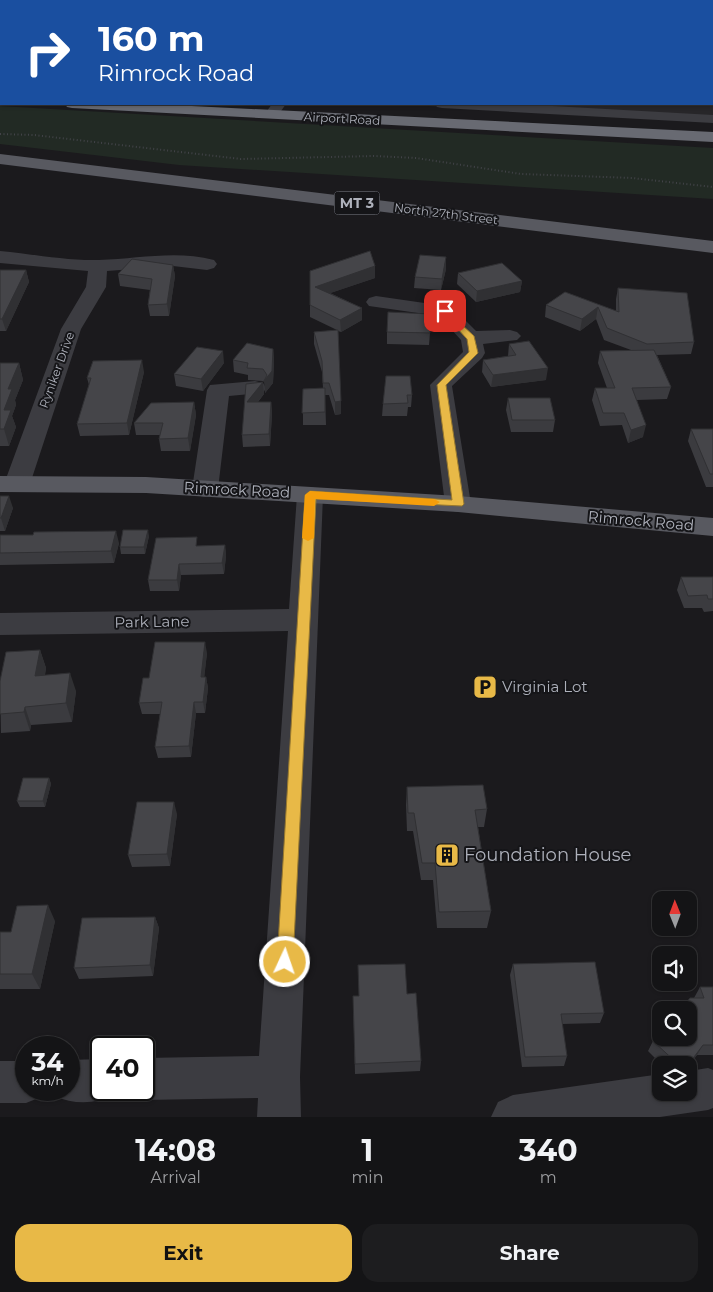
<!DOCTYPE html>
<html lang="en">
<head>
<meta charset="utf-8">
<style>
	body { margin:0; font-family:Montserrat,sans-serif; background:#1d1d1f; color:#f1f3f6; height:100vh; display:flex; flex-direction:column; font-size:19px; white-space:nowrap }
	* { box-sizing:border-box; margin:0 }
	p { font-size:16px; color:#9d9ea1 }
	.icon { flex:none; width:28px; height:28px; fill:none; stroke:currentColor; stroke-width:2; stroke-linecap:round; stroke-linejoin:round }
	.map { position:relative; height:1117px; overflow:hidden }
	.sheet { display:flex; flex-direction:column; background:#141416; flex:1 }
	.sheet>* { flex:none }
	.hud { position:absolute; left:0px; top:0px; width:714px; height:105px; box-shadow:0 1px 4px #0004,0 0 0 1px #333335; background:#1a4fa0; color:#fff; overflow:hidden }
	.needle { width:32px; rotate:359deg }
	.controls { position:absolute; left:652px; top:891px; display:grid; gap:10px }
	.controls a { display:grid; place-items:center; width:45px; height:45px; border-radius:10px; background:#141416; box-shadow:0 1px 4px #0004,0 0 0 1px #333335; font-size:25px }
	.speed { position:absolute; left:15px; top:1036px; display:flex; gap:10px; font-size:25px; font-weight:700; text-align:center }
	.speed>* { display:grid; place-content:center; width:65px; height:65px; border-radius:50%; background:#141416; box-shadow:0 1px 4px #0004,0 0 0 1px #333335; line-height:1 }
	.speed small { font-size:12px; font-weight:400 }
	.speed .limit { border:2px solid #111; border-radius:8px; background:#fff; color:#111 }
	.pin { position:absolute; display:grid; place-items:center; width:42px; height:42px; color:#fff; margin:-21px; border-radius:10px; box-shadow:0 2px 8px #0006 }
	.me { position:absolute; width:55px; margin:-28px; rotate:3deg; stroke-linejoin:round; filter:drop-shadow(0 0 4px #0008) }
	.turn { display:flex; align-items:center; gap:18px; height:105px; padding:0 15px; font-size:22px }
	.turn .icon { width:65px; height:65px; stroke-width:2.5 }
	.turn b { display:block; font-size:35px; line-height:42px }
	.eta { display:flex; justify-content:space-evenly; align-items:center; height:85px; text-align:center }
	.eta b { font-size:30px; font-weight:700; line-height:35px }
	.cta { display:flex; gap:10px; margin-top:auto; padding:10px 15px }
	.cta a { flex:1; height:58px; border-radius:15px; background:#e8b947; color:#111; font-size:20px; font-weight:700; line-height:58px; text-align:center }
	.cta a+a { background:#1d1d1f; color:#f1f3f6 }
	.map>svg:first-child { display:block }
	.built { fill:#272629 }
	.green { fill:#222a24 }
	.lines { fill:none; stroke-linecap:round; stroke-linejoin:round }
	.taxiway { fill:#35353a; fill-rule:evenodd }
	.path { stroke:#424348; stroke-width:2; stroke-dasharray:1 2.5; stroke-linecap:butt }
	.minor { fill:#3c3c41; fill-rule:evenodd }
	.major { fill:#585960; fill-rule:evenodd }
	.highway { fill:#686a72; fill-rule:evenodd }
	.wall { fill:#3b3b3f }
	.shaded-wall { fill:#303033 }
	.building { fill:#454549; stroke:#303033 }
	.route { fill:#e8b947; stroke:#97782e }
	.slow { fill:#f59e0b }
	.labels { text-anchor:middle; stroke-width:4; stroke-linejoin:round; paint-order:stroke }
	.far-street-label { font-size:12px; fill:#aeb1bb; stroke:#151518 }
	.shield { fill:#151518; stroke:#80828a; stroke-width:1 }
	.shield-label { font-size:14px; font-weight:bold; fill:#aeb1bb }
	.street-label { font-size:15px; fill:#aeb1bb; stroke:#151518 }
	.poi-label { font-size:15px; fill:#aeb1bb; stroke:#151518; text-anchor:start }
	.near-poi-label { font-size:18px; fill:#aeb1bb; stroke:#151518; text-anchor:start }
</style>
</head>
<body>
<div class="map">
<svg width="713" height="1117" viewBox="0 0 713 1117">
	<rect width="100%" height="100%" fill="#1b1a1d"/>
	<path class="built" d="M0,0H713V122L392,104H712V1H1V81Z"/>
	<path class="green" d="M0,106L713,148V199L179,165L0,144Z"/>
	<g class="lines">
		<path class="taxiway" d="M497,0H533V1H498Z
			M712,13H713V30H712Z"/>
		<path class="path" d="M0,134L34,135L241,159L374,156L416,158L521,174L632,178L713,187"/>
		<path class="minor" d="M288,0H310L311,1H289Z
			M712,43H713V51H712Z
			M0,74H1V82H0Z
			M272,104H286L276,118H266L264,115Z
			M435,104H517L713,115V123L442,108L437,107Z
			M0,251C32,254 68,261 99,260C138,259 175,250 214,260L217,264L214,268L207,270L173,266L107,271L106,287L81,329L30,484L26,490L17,492L8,490L4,484L61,329L86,287L88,271L0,263Z
			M376,296L452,307L476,331L510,330L517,332L521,336L517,340L483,344L485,353L482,358L452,386L471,504L467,510L458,512L449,510L445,504L430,385L463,352L461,340L439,316L369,306L366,302L369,298Z
			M255,381L263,383L266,388L263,393L229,396L218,489L214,495L205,497L196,495L192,489L207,390L210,385Z
			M310,487L319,489L323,495L300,1077L301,1117H257L258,1098L144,1100L129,1094L127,1090H144V1058L259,1056L288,631L0,635V613L289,609L297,495L301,489Z
			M101,1059V1090H118L116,1095C95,1104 75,1105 54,1096L51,1090H69V1060Z
			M0,1061H26V1090H44L41,1097L26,1103H0Z
			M708,1068L713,1070V1108L708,1110L660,1117H491L498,1102L513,1095L661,1074V1092H689V1071Z"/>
		<path class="major" d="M0,154L713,241V253L0,164Z
			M0,476L146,477L458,496L713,518V536L458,512L146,493L0,492Z"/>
		<path class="highway" d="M0,87H1V95H0Z
			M65,104H152L713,132V142L72,108L67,107Z"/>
	</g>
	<path class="wall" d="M370,251L375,266V278L330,293L362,308V320L341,332L338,331L341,414L335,415L329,395H325L326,425H303V389L323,388L322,372L314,344V332L337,330L310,317V271Z
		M173,265L175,276L169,316H150L148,305L150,290L120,286L118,274Z
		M446,269L441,290L414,288L415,277Z
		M0,270H26L29,282L6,331H0Z
		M458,273L522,281L520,292L476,302L457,284Z
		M618,288L694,342L691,354L657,355L671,387L667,399L637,400L643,437L628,443L622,425L600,426L592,400L595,388H607L598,363L600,351L631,350L604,340L596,319L580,331L545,317L546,305L565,292L616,311V299Z
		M387,332L430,333L429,345L387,344Z
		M509,344L546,380L491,387L482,372L483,360L508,356Z
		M273,349L274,361L273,383L265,393V383L263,381L248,380V375L234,372L233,360Z
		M0,363H19L23,380L15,400L16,405L12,416L16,427L9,446H0Z
		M224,363L203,391L176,386L174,374Z
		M144,372L129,435L80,436L77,424L89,385L87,378Z
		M386,376L412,395L411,407H408L407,416H382L383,404Z
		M263,382L264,394L258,402H271L272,414L270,446L243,447L242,435Z
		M508,398L555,420L553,432H511L506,410Z
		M194,402L196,415L190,451H161L159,439L160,435H136L134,423Z
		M691,429H713V487H706L688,441Z
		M0,496L13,508L5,531H0Z
		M0,535H33L119,543L114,563L0,565Z
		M149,536L145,554H121L120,547Z
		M225,545L226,556L224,574L181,575L179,591H150L148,580L199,546Z
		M681,577H713V611L704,612L702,608H684L677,590Z
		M40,650L46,668L45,675L76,691L72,722L31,725L30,731L1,733L0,681Z
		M207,653L204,677H206L208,688L205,713H196L191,757L158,758L155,747L160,714H142L139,703L149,678Z
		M49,778L51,784L45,807H20L17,801Z
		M407,787L487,809L484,827H478L491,911L487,928H437L433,880H421L413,831H407L406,805Z
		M177,814L170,866L132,867L128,855Z
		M155,917L159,928L153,976L79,979L74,968Z
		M55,921L40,989H0V932H11Z
		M513,964L604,1013L600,1023L562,1024L567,1056L564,1066L522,1067L510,975Z
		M700,987H713V1055H697L689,1065H662L648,1051L653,1041L694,998Z
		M353,996L421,1061L420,1071L355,1074Z"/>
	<path class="shaded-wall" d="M1,37V54L0,55V39Z
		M446,257V269L441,290L442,279Z
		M173,265L175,276L169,316L167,304Z
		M375,266V278L316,298L315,287Z
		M26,270L29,282L6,331L2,319Z
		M522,281L520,292L476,302L477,291Z
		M598,307L596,319L580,331L582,319Z
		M362,308V320L341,332L340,320Z
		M273,349L274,361L273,383L265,393L264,381L272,371Z
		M223,351L224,363L203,391L201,379Z
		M142,360L144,372L129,435L127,423Z
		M19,363L23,380L15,400L16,405L12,416L16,427L9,446L4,429V410L8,389Z
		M548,368L546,380L491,387L493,375Z
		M263,382L264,394L248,414L247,402Z
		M341,401V414L335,415V402Z
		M194,402L196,415L190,451L188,438Z
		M271,402L272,414L270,446L269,434Z
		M646,425L643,437L628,443L631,430Z
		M9,496L13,508L5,531L1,518Z
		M148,530L149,536L145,554L144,547Z
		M116,531L119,543L114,563L111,551Z
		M225,545L226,556L224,574L222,563Z
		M179,564L181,575L179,591L177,580Z
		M205,642L207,653L203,689L201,677Z
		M40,650L46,668L41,694L35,676Z
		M70,673L76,691L72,722L66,703Z
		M206,677L208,688L205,713L203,702Z
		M194,702L196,713L191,757L189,746Z
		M25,707L31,725L30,731L24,712Z
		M49,778L51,784L45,807L43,801Z
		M174,802L177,814L170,866L167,854Z
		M48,905L55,921L40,989L32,974Z
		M155,917L159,928L153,976L150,965Z
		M703,1045L697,1055L689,1066L688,1065Z"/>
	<path class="building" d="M0,0H37L36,1H1V37L0,39Z
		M370,251L375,266L315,287L362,308L340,320L310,305V271Z
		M420,255L446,257L442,279L415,277Z
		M132,259L173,265L167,304L148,305L152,279L118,274Z
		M502,263L522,281L477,291L458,273Z
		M0,270H26L2,319H0Z
		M618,288L687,293L694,342L647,344L607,328L598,307L582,319L546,305L565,292L619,312Z
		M388,312L430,314V333L387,332Z
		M338,330L341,401L335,402L329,383H323L322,361L314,332Z
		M529,341L548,368L493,375L483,360L516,355L509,344Z
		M247,343L273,349L272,371L264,381L267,375L263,369L247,368L248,363L233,360Z
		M197,347L223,351L201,379L174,374Z
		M654,350L671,387L632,388L646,425L631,430L624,413H603L595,388H615L600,351Z
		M142,360L127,423L77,424L91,378H87L93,361Z
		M0,363H19L8,389H12L4,410H11L4,429H0Z
		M386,376H410L412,395H407L408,403L383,404Z
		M263,382L247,402H271L269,434L242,435L246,384Z
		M325,388V412L302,413L303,389Z
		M508,398H550L555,420H512Z
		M194,402L188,438L159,439L163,423H134L151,403Z
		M691,429H713V474H710Z
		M0,496H9L1,518H0Z
		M123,530H148L144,547H120Z
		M116,531L111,551L0,553V535H33L34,532Z
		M197,537L196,546L225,545L222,563L179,564L177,580H148L156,538Z
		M681,577H713V599H708L707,595L688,596Z
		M155,642H205L201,677H206L203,702H194L189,746L155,747L162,702L139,703L143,678H149Z
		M40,650L35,676L70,673L66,703L25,707L24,712L0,714V681L6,652Z
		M23,778H49L43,801H17Z
		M483,785L487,809L475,810L491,911L439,912L435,863H422L414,813H408L407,787Z
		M137,802H174L167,854L128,855Z
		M48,905L32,974H0V932H11L17,906Z
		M155,917L150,965L74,968L82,918Z
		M595,962L604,1013L561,1014L567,1056L525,1057L513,964Z
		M405,964L407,994L416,993L421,1061L355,1064L353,996H359L358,965Z
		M700,987H713V1045H703L688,1065H679L653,1041L661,1032V1038H689V1010H680L690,998H704Z"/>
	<path class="route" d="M445,309L474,336L478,353L446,385L464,504L462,506L316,499L293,962L291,968L285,970L279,968L277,962L305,495L310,491L452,500L437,385L469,352L467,339L441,311Z"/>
	<path class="slow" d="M310,491L434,499L440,502L434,506L315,499L314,538L308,541L302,538L305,495Z"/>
	<defs>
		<g id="parking-square" transform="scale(1.25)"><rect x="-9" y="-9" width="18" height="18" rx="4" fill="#e8b947" stroke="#151518"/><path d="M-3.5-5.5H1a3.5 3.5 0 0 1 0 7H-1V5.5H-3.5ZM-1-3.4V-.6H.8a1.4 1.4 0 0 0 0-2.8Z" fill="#111"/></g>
		<g id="building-square" transform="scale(1.25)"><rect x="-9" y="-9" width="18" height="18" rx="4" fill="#e8b947" stroke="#151518"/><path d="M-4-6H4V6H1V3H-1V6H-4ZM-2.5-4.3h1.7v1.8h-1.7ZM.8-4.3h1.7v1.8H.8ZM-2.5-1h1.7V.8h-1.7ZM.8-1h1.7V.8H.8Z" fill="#111"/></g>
	</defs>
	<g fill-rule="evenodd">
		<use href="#parking-square" x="485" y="687"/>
		<use href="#building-square" x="447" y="855"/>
	</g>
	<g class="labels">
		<g class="far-street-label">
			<text transform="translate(342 119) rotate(3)" y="4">Airport Road</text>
			<text transform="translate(446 214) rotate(7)" y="4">North 27th Street</text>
			<text transform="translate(57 370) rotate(-70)" y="4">Ryniker Drive</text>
		</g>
		<rect class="shield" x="334.5" y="191.5" width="45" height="23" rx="4"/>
		<g class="shield-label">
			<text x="357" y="208">MT 3</text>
		</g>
		<g class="street-label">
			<text transform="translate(237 490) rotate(3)" y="5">Rimrock Road</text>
			<text transform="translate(641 521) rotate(5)" y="5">Rimrock Road</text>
			<text transform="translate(152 622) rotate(-1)" y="5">Park Lane</text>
		</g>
		<g class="poi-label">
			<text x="502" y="692">Virginia Lot</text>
		</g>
		<g class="near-poi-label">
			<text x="464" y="861">Foundation House</text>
		</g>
	</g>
</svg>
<div class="controls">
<a><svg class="needle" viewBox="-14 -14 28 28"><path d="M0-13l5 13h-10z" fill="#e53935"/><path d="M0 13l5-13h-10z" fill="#9d9ea1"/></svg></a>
<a><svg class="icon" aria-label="sound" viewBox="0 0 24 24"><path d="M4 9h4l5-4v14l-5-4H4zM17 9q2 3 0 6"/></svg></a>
<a><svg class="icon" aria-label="search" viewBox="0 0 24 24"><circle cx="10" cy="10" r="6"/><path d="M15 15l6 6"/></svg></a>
<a><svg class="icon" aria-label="layers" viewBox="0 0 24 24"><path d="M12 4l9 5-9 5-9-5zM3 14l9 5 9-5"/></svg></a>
</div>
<div class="speed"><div>34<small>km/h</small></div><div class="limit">40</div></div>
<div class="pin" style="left:445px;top:311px;background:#d93025"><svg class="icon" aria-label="arrive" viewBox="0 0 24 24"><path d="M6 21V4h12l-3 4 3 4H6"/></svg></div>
<svg class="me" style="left:285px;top:962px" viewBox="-20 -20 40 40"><circle r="17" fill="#e8b947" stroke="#fff" stroke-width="3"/><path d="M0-11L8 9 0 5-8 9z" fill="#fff"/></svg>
<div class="hud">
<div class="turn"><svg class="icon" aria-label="right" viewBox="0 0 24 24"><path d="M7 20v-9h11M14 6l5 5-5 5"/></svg><div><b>160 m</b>Rimrock Road</div></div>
</div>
</div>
<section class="sheet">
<div class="eta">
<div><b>14:08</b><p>Arrival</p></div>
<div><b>1</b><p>min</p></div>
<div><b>340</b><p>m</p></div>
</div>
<div class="cta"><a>Exit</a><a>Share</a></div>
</section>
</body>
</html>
